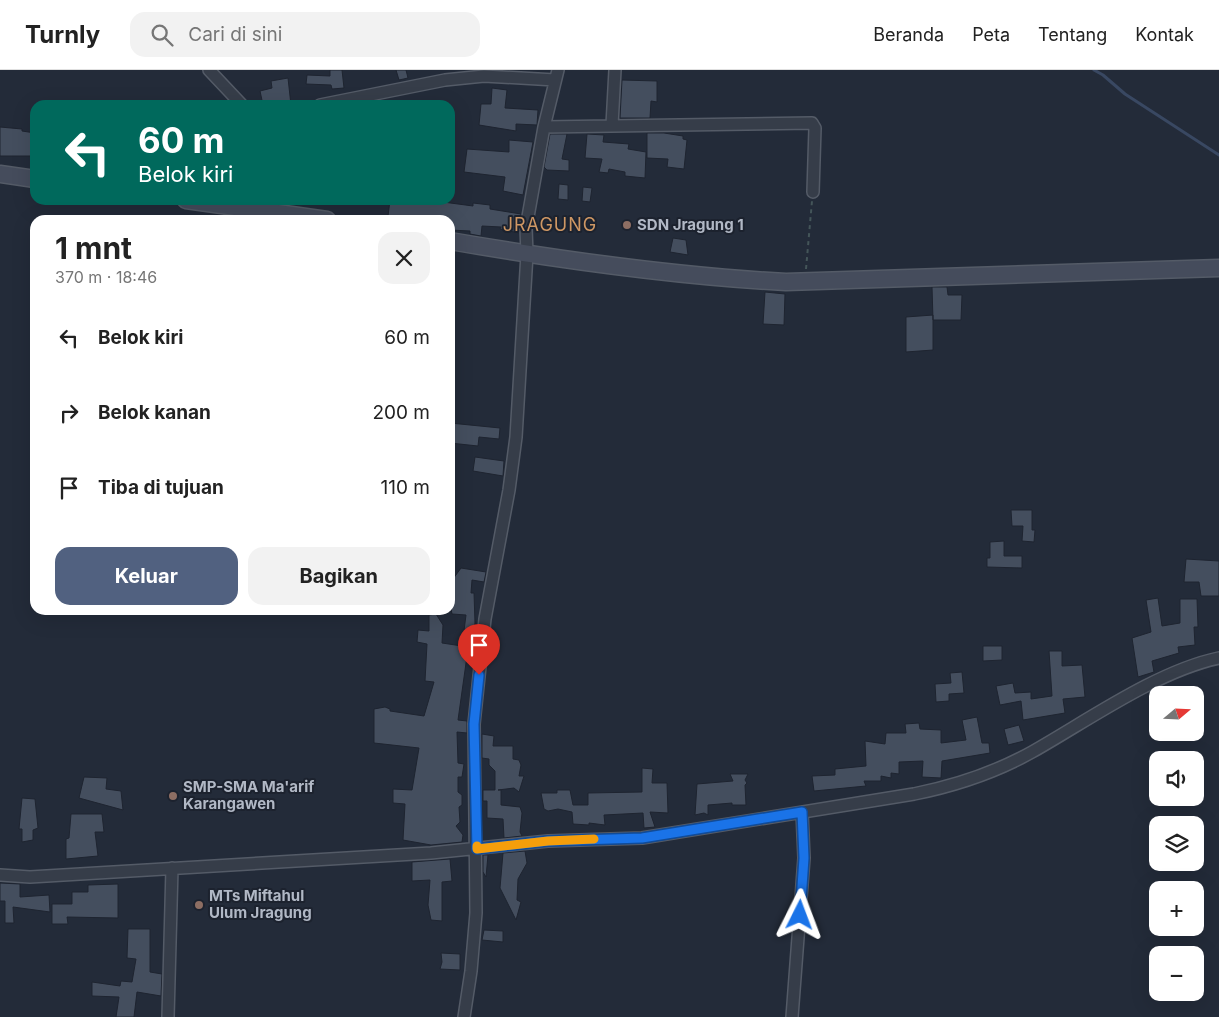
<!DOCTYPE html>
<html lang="id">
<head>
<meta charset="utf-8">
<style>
	body { margin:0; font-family:Inter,sans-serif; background:#f2f2f2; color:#222; height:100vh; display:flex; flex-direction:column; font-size:19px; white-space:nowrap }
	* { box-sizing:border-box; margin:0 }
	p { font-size:16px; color:#767676 }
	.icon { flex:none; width:28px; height:28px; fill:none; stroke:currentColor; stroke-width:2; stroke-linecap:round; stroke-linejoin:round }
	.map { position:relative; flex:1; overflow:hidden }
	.panel { position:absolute; left:30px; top:145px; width:425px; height:400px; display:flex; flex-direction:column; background:#fff; border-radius:15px; box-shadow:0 5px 20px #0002 }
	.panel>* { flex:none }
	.guide { position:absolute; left:30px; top:30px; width:425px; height:105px; border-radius:15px; box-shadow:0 5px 20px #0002; background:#00695c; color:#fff; overflow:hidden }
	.needle { width:32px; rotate:71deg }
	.controls { position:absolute; left:1149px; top:616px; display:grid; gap:10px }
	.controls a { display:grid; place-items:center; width:55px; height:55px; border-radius:10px; background:#fff; box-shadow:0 5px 20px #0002; font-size:25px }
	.pin { position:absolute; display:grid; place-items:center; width:42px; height:42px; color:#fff; margin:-51px -21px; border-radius:50% 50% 50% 0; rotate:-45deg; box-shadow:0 0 5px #0007 }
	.pin .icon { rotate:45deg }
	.me { position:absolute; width:55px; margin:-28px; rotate:3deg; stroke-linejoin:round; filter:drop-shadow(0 0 4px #0008) }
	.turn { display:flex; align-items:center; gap:18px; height:105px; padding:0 25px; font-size:22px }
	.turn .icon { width:65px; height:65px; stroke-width:2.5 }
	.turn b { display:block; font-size:35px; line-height:42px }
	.round { display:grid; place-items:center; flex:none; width:52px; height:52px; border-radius:15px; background:#f2f2f2 }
	.head { display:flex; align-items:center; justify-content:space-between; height:85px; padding:0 25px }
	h1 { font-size:30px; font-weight:700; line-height:38px }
	.action { display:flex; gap:10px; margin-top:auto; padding:10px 25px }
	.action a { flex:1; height:58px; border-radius:15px; background:#516180; color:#fff; font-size:20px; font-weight:700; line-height:58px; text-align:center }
	.action a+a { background:#f2f2f2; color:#222 }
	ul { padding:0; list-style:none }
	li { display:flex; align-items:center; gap:15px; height:75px; padding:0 25px }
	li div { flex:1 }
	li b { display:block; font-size:19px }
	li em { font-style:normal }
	header { display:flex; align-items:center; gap:30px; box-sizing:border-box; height:70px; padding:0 25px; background:#fff; border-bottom:1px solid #e0e0e0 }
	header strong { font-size:24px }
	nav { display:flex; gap:28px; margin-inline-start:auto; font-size:18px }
	.search { width:350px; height:45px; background:#f2f2f2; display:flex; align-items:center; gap:12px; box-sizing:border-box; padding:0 18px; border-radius:15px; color:#767676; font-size:19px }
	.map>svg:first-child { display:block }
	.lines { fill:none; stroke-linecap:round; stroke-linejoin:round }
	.stream { stroke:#394862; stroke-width:3 }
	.building { fill:#444e5e; stroke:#1e2430 }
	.street-casing { stroke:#545b67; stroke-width:14 }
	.secondary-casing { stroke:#545b67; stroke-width:19 }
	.path { stroke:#445559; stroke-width:2; stroke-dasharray:4 4; stroke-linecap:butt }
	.street { stroke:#363d49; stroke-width:11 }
	.secondary { stroke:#454c5c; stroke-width:16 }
	.route-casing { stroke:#114b97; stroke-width:12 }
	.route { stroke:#1a73e8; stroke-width:9 }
	.slow { stroke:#f59e0b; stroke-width:9 }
	.education-dot { fill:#8d6e63; stroke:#1c222e; stroke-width:2 }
	.labels { text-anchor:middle; stroke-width:4; stroke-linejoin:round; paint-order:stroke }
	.poi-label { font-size:15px; font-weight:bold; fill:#b1b8c5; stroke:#1c222e; text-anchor:start }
	.quarter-label { font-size:18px; letter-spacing:1px; fill:#ce9764; stroke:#1c222e }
</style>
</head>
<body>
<header>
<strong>Turnly</strong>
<div class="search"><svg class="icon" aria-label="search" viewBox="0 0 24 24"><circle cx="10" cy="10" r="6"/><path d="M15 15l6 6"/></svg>Cari di sini</div>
<nav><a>Beranda</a><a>Peta</a><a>Tentang</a><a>Kontak</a></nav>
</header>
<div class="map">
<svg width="1219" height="947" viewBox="0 0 1219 947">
	<rect width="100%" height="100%" fill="#232b39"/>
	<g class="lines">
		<path class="stream" d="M1094,0L1103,5L1125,24L1219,85"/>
	</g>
	<path class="building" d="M330,0H342L344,18L332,19L331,15L306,14L307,5L330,6Z
		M396,0H406L408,8L399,10Z
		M288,8L291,35H263L260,21L272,18L271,11Z
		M622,10L657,11V32L651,31L650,48H620Z
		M492,18L507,20L505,38L538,40L537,55L516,54V61L479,55L481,34H491Z
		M0,57L22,59V61L35,63V86H0Z
		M647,63H664L683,66V69L687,70L684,99L667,97L668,89L647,88Z
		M550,64H567L562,89L569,90V101L547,100L544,97Z
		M587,64L604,65L603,72L629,74L628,79L646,82L645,108L625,106V102L609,99L608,103L599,102L602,89L585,88Z
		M509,70L533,72L523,125L503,121L505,107L464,102L467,79L509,82Z
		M559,114L568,115V130L558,129Z
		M583,117L592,118L590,132L582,131Z
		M390,130H443V132L473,136V133L490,135V139L521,144L519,163L500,159L501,157L482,156L481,166L470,164V161L450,160V150H397V148L388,146Z
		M673,168L686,170L688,185L670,182Z
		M932,217H947L948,225H962L961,250H933Z
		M765,222L785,224L784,255L763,254Z
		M933,245V280L906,282V247Z
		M450,353L500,358L499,369L479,367L478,376L450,373Z
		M475,387L504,391L503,406L473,401Z
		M1011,440H1032V460H1035L1034,472L1022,471L1023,456H1012Z
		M1004,471V486H1022V498L987,497V488H990V472Z
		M1186,489L1219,491V526H1201L1199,512H1184Z
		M461,498L486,502L484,512L472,510L471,523H474L475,553L471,577H474L473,587L467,586L458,650L467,651V663L457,662L458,693L464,694L462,707H458V722L462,725V735L459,737L460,752L456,756L463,765L462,772L431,775L403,770L405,734L393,733V719L412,720L419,678L374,673V639L385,637L390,639V641L424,646L434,612L425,611L427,574L417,572L418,560L429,561V545L436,544L443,555L442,573L462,576L466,545L452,544L450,534V513Z
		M1158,528L1162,556L1180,553V529H1197L1198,557H1194L1195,575L1178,577L1179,583L1152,591L1154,602L1138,607L1132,568L1151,562L1146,530Z
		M983,576H1002V590L983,591Z
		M1049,581H1062V596L1082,595L1085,627L1063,629L1065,643L1023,650L1021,631L1000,635L996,616L1013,613L1015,623L1031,622V629L1052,626Z
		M962,602L964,623L949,624V631L936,632L935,614L951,613L950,603Z
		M977,647L982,673H989L990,683L942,691L941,708L922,707L923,691L899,692V704L891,703V708L881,706V711H864L866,716L814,721L812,706L835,705V699L866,696L865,671L885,674L886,663H906L905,654L919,653L920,659L941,660V673L966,670L962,650Z
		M1019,655L1024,671L1008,675L1004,659Z
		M482,664L494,666L493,676H513V689L519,690L521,695L519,706H524L519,722L514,718L498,720H501V735L520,737L522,743L520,762L522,766L504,768L503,749L487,748V731H483V720H495V701L489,695V689L482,688Z
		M642,698L653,699L652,713H667L668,743L650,742L655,757L644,758L643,743L604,745L605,755L589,753V755L573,754L572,742L558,739L548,741L544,739L541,723H557V720H570L573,735H588V723L642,722Z
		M730,704H748L745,710L747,713L745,715L746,735H732V733L708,735V745L704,743L695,745L697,714L733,711Z
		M84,707L107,708L106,719L121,721L123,740L79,728Z
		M22,728L35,729L38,758L33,760V770L22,772V759H19Z
		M71,744H102L104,762H95L98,786L66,789V769L69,768Z
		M525,781L527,793L518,809L517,830L521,832L516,850L500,818L503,783Z
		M483,785H488L486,807L483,802Z
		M450,789L452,811L442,812V851L431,850L428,835L430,810L412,811V792Z
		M0,813L20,814V827L49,825L50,842L13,837L14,853H5V831H0Z
		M118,814V848L67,847L68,854H52V834H72V822H88V815Z
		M128,859H150V902L162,904L161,926L137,922L134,947H116L119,927L92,926V912L120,916L121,911L132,912L136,889L127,888Z
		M484,860L503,861V872L482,870Z
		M441,883L460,884V900L440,899L442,892Z"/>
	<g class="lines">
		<g class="street-casing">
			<path id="street" d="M209,0L242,35
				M320,35L445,10L484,6L555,10
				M612,55L615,0
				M544,57L812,53L815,58L813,122
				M0,805L30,807L431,783L548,771L642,768L914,724C954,716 996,702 1032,682C1087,651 1157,601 1219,588
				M168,947L172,798
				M464,947L471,901L476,843L474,654L485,549L509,420L516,367L527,184L526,158L544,57L558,0
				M792,947L804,788L802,742"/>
		</g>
		<g class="secondary-casing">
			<path id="secondary" d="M0,104L35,109
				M186,130L327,150
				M450,171C561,190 674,206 786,212L1219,198"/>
		</g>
		<path class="path" d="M806,199L812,131"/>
		<use href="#street" class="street"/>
		<use href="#secondary" class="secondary"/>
	</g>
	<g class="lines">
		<g class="route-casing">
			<path id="route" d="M479,605L474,654L477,779L548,771L642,768L802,742L804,788L800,845"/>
		</g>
		<use href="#route" class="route"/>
		<path class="slow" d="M477,776V779L548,771L594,769"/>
	</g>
	<g class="education-dot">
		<circle cx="627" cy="155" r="5"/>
		<circle cx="173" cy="726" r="5"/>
		<circle cx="199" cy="835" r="5"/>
	</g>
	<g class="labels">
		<g class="poi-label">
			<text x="637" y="160">SDN Jragung 1</text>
			<text x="183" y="722">SMP-SMA Ma'arif<tspan x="183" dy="17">Karangawen</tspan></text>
			<text x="209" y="831">MTs Miftahul<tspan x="209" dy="17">Ulum Jragung</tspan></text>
		</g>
		<g class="quarter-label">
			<text x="550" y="161">JRAGUNG</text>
		</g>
	</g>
</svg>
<div class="controls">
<a><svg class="needle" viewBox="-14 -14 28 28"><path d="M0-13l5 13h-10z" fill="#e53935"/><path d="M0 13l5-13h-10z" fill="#767676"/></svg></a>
<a><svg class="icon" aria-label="sound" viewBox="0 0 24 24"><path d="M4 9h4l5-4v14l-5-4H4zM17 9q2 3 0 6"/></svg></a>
<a><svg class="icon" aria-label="layers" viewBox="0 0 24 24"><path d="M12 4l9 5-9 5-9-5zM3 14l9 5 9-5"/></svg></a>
<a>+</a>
<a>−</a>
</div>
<div class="pin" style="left:479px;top:605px;background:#d93025"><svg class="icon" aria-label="arrive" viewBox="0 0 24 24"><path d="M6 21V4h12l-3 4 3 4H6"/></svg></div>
<svg class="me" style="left:800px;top:845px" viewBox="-20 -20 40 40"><path d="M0-17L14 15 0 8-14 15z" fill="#1a73e8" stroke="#fff" stroke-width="4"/></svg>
<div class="guide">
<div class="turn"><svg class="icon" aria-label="left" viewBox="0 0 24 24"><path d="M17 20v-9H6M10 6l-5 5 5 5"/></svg><div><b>60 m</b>Belok kiri</div></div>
</div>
<section class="panel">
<div class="head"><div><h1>1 mnt</h1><p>370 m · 18:46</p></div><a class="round"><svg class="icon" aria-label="close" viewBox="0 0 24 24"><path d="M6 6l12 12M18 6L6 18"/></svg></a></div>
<ul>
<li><svg class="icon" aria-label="left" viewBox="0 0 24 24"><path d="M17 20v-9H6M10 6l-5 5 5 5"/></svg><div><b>Belok kiri</b></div><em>60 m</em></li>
<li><svg class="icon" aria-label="right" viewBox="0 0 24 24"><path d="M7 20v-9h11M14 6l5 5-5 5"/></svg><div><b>Belok kanan</b></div><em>200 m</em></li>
<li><svg class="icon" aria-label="arrive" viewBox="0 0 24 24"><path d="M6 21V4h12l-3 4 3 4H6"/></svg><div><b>Tiba di tujuan</b></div><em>110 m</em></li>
</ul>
<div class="action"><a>Keluar</a><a>Bagikan</a></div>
</section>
</div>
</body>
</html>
